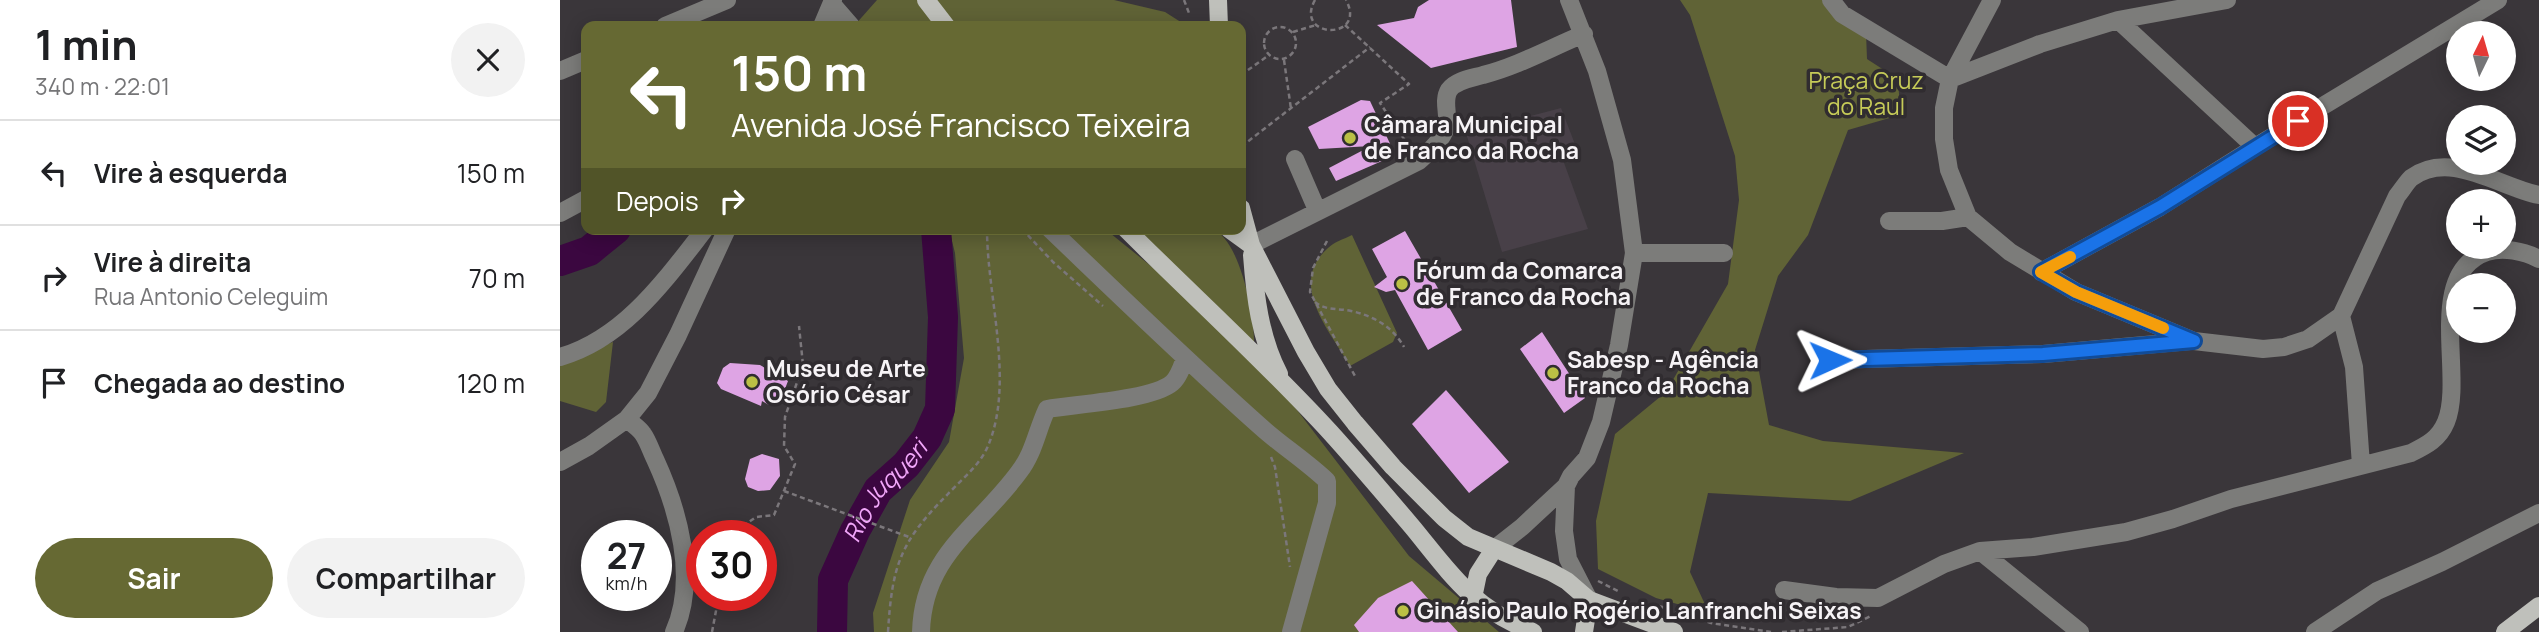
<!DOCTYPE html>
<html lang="pt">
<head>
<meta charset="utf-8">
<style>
	body { margin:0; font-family:Manrope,sans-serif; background:#f2f2f2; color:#202124; height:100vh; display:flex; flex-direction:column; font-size:26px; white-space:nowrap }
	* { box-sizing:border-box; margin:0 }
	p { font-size:23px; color:#757577 }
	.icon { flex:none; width:38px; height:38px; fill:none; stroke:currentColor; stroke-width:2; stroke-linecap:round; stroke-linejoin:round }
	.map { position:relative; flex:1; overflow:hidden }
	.panel { display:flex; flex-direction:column; background:#fff; width:560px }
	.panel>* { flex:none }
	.top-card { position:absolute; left:21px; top:21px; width:665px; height:214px; border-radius:14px; box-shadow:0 4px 18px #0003; background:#666933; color:#fff; overflow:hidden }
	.needle { width:46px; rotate:5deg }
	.controls { position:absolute; left:1886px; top:21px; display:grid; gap:14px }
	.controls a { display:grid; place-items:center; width:70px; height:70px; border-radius:50%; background:#fff; box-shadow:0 4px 18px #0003; font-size:35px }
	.speed { position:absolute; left:21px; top:520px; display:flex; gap:14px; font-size:35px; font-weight:700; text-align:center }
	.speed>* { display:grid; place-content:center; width:91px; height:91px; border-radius:50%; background:#fff; box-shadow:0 4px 18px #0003; line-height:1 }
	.speed small { font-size:18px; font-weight:400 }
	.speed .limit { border:10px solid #d22; background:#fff; color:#111 }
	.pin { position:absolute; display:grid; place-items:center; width:60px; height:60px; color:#fff; margin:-30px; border:4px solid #fff; border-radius:50%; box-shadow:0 2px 7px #0007 }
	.me { position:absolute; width:77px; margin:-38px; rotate:89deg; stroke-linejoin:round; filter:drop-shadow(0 0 5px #0008) }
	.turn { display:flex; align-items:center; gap:24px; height:147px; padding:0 35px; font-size:32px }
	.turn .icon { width:91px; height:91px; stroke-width:2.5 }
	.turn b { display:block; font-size:49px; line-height:60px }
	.then { display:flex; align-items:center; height:66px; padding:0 35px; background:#0003; gap:14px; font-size:26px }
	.round { display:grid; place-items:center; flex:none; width:74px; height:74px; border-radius:37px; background:#f2f2f2 }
	.headline { display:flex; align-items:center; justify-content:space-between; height:119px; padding:0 35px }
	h1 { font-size:42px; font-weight:700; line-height:52px }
	.cta { display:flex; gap:14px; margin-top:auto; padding:14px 35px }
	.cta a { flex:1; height:80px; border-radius:42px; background:#666933; color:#fff; font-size:28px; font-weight:700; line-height:80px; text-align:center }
	.cta a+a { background:#f2f2f2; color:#202124 }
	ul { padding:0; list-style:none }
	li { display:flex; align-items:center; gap:21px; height:105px; padding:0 35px; border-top:2px solid #e0e0e0 }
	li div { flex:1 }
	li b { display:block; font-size:26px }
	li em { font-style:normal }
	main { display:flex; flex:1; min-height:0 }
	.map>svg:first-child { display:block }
	.built { fill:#484048 }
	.green { fill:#606336 }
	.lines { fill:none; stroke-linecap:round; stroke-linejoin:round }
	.river { stroke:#3b0740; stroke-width:30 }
	.building { fill:#dea4e4 }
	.path { stroke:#7b777b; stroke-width:2.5; stroke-dasharray:5 3.5; stroke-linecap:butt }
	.minor { stroke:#7c7c7a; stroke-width:18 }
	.major { stroke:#bfc0bb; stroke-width:18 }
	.route-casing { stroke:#114b97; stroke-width:18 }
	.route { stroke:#1a73e8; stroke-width:12 }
	.slow { stroke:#f59e0b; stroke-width:12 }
	.poi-dot { fill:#bbc045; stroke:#302c30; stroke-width:2.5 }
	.labels { text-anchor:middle; stroke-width:7; stroke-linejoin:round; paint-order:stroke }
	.park-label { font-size:23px; fill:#c6cb58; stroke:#302c30 }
	.poi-label { font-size:23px; font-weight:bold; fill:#f6f3f6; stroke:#302c30; text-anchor:start }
	.water-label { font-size:24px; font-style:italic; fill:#f1a6f9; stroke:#302c30 }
</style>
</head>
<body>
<main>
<section class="panel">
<div class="headline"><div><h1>1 min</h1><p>340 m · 22:01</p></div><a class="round"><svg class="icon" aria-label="close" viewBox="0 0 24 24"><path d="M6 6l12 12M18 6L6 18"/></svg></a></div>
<ul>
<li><svg class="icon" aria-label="left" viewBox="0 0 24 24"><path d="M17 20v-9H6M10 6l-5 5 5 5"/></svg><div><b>Vire à esquerda</b></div><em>150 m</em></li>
<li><svg class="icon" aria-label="right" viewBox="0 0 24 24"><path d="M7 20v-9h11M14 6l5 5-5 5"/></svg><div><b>Vire à direita</b><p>Rua Antonio Celeguim</p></div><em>70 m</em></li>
<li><svg class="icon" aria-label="arrive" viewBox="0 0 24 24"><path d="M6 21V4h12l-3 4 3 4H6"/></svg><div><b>Chegada ao destino</b></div><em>120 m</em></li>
</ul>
<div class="cta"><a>Sair</a><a>Compartilhar</a></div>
</section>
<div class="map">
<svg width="1979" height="632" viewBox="0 0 1979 632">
	<rect width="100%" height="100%" fill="#3a363a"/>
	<path class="built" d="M1001,108L1018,152L1003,160L1028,229L942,252L906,133Z"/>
	<path class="green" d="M317,0H554L605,12L627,26H294Z
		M1120,0H1281L1306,33L1307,59C1340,81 1339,74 1340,115L1288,130L1248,235L1218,276L1195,350L1209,425L1263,441L1404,453L1290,501L1148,493L1130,572L1149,613L1096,598L1038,569L1036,521L1055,434L1106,392L1168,284L1179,200L1175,156L1130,15Z
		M389,229H545L633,300L714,380L849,556L939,632H314L313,613L350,500L389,442L404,358L395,253Z
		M576,229C591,229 641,226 652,229C680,238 695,318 694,343Z
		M792,235L837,333L833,342L790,366C770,331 727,284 768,248C774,242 784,239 792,235Z
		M53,342L46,402L36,412L0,401V361Z"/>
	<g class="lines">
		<g class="river">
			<path d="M0,261L29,251L56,229"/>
			<path id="s1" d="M272,632L273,580L295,531L318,490L346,465L367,438L380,409L383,317L376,229"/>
		</g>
	</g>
	<path class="building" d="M869,0H951L957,47L871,68L817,25L854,18L858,7Z
		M801,100L810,101L833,150L829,158L776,181L769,168L811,146L759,149L748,127Z
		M845,231L902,330L868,350L835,290L826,292L814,287L827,277L812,249Z
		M982,332L1025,398L1004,413L960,349Z
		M170,363L200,365L228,381L220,402L211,400L209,405L202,401L201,406L161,389L157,383L163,368Z
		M886,390L949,462L909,493L852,424Z
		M202,454L219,459L220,476L210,490L198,491L188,487L185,479L190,459Z
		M852,581L898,632H799L794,625L818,598Z"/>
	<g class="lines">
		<path class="path" d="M624,0L629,13
			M755,0C733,39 808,41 786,0
			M785,25L849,84L820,103L850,148
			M704 43a16 16 0 1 1 32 0a16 16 0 1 1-32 0Z
			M733,32L756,25
			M724,60L731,109
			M681,75L709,55
			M681,137L682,146L810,47
			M462,229L493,262L543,306
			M767,241L753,268L750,292L796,378
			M755,302C766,311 778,308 791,311C814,316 833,327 844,347
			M711,457L715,467L730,567
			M224,491L349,537
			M169,536L196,517L214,515L235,464L224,446L225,417L243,365L239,326
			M1038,581L1060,592
			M1099,606L1151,623L1211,632
			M152,632L159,595
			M328,632C332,566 340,542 387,495C401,480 420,465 428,446C455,382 427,297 427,229
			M1222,632L1288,627L1311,616"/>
		<path class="minor" d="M1271,0L1282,14L1390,79
			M1432,0L1390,79L1384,108V139L1389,170L1408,217L1450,252L1516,292L1634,341L1703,349L1724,347L1748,339L1781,316L1837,196C1842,190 1846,183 1851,178C1890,149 1939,187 1979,195
			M272,4L291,26
			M1558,20L1695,147
			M105,26L167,0
			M262,26L273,0
			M0,71L26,60
			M1390,79L1480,44L1558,20L1667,0
			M735,159L757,210
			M0,213L26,199
			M1329,221H1382L1408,217
			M490,229C560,296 629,363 701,427C722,446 746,461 767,481V503L731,632
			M691,245L859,161C870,150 885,139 887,122C888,111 883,100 889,90C896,80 913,78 923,75C958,66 990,48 1024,34
			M1074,253H1164
			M1481,272L1600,207L1695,147L1938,0
			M1781,316L1794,367L1801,465
			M0,357C64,339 106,279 145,229
			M1270,360L1483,354L1630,341
			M67,419C72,424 79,428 83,434C88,441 91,451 95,459C118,509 138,578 114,632
			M0,462L29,446L67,419L88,393L118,335L167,229
			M1006,486L1004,531L1008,559L1029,600
			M934,549L962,527L1006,486L1011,476L1027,458L1041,422L1059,345L1074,253L1062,160L1037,71L1009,0
			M1420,551L1520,632
			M1224,590L1276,597L1318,598L1384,564L1420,551L1473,547L1566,532L1613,519L1671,499L1851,453C1867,445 1879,439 1886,422C1905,377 1864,273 1927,252C1943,247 1964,251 1979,259
			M361,632C363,555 418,528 459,472C474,453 477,430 487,409C516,404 592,400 612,383C619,377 622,366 625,358
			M1755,632L1817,591L1882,562L1979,513"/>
		<path class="major" d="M366,0L386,26
			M658,0L659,26
			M681,208L691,245L746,352L768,389L795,423L833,467L884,518L908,537L991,572L1007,581L1029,600L1114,632
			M566,229C634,297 706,362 770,432C799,464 826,496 854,529C893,577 913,608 973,632
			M669,229L691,245
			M692,255C695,295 700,338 719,374
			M913,598L918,574L934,549
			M1024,632L1029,600
			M1945,632L1979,606"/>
	</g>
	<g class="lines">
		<g class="route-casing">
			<path id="route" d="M1270,360L1483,354L1634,341L1516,292L1481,272L1600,207L1738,121"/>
		</g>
		<use href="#route" class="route"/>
		<path class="slow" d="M1510,257L1481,272L1516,292L1603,328"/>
	</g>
	<g class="poi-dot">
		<circle cx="790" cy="138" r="7"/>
		<circle cx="842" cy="284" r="7"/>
		<circle cx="993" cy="373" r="7"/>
		<circle cx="192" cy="382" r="7"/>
		<circle cx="843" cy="611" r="7"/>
	</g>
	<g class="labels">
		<g class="park-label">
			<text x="1306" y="89">Praça Cruz<tspan x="1306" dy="26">do Raul</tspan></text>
		</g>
		<g class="poi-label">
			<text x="804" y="133">Câmara Municipal<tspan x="804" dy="26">de Franco da Rocha</tspan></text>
			<text x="856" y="279">Fórum da Comarca<tspan x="856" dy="26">de Franco da Rocha</tspan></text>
			<text x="1007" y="368">Sabesp - Agência<tspan x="1007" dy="26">Franco da Rocha</tspan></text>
			<text x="206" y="377">Museu de Arte<tspan x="206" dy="26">Osório César</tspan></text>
			<text x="857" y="619">Ginásio Paulo Rogério Lanfranchi Seixas</text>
		</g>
		<g class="water-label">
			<text dy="8" stroke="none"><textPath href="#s1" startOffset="156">Rio Juqueri</textPath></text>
		</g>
	</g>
</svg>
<div class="controls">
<a><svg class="needle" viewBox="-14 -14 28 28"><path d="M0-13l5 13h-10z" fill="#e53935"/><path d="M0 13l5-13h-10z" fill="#757577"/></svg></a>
<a><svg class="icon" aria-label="layers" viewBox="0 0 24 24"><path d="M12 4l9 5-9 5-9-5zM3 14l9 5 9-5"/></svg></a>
<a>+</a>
<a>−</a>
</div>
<div class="speed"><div>27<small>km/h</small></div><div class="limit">30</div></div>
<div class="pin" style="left:1738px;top:121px;background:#d93025"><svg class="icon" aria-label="arrive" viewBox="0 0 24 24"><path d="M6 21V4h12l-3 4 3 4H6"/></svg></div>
<svg class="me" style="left:1270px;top:360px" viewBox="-20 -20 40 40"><path d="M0-17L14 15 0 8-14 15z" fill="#1a73e8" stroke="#fff" stroke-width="4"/></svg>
<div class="top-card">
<div class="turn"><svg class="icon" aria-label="left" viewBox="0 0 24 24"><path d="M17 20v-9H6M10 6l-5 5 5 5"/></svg><div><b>150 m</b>Avenida José Francisco Teixeira</div></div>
<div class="then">Depois<svg class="icon" aria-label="right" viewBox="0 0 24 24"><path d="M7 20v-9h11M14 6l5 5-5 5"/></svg></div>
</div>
</div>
</main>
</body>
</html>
